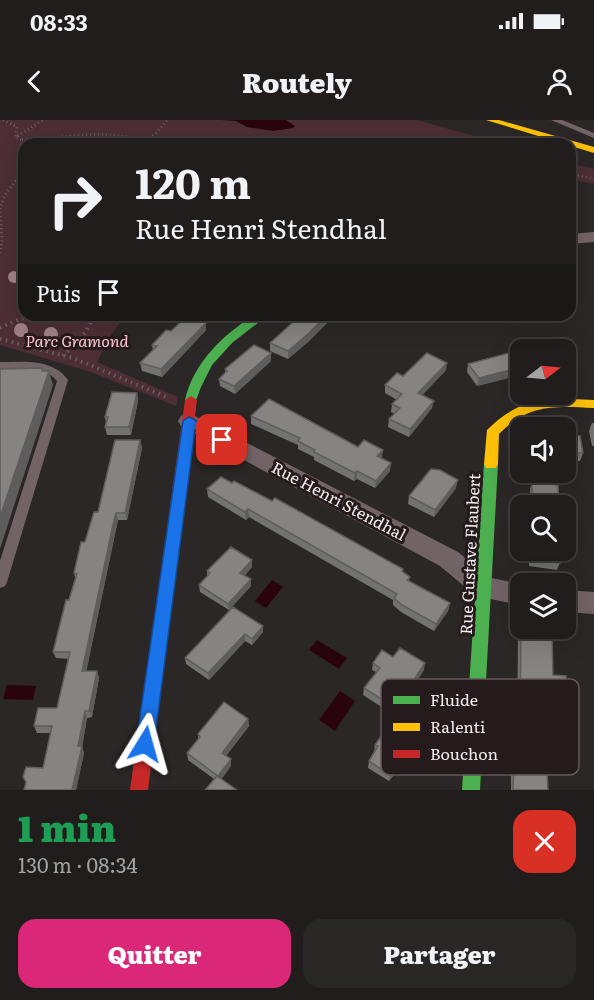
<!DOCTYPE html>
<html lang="fr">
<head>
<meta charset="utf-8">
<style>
	body { margin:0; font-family:Literata,serif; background:#292626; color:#f1f3f6; height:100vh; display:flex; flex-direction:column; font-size:22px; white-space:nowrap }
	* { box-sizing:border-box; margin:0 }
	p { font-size:20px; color:#a2a2a4 }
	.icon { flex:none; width:33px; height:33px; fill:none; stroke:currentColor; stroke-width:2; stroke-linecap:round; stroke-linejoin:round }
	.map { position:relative; height:670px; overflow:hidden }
	.side { display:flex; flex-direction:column; background:#211d1d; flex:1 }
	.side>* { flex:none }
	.banner { position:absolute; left:18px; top:18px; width:558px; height:183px; border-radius:18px; box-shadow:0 6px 24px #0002,0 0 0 2px #3e3b3b; background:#211d1d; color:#f1f3f6; overflow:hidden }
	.needle { width:39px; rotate:74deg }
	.controls { position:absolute; left:510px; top:219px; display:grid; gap:12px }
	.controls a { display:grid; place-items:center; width:66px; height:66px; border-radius:12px; background:#211d1d; box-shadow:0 6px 24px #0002,0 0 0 2px #3e3b3b; font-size:30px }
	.pin { position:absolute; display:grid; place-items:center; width:51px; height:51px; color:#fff; margin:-26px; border-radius:12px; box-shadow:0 3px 9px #0006 }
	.me { position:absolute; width:66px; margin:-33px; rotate:8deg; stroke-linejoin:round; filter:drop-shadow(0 0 4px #0008) }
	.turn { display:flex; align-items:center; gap:21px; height:126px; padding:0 18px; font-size:27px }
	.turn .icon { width:78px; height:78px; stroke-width:2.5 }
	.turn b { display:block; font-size:42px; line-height:51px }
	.then { display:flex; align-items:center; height:57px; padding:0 18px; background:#0003; gap:12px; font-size:22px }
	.round { display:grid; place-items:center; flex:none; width:63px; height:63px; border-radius:18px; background:#292626 }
	.headline { display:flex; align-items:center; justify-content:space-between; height:102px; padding:0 18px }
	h1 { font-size:36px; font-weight:800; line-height:45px; color:#1e9e55 }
	.cta { display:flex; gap:12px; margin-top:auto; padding:12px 18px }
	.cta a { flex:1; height:69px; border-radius:18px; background:#db2777; color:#fff; font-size:24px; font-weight:800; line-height:69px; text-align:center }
	.cta a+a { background:#292626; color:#f1f3f6 }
	.status { display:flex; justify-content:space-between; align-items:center; height:42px; padding:0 30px; background:#211d1d; direction:ltr }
	.status svg { height:16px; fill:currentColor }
	header { display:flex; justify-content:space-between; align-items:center; height:78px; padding:0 18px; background:#211d1d; font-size:27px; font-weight:800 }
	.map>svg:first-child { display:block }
	.green { fill:#4c2e34 }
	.water { fill:#29040e }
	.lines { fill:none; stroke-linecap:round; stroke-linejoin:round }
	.path-far1 { stroke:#685e60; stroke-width:3; stroke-dasharray:1 3; stroke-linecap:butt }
	.path { stroke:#685e60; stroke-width:4; stroke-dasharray:1.5 4.5; stroke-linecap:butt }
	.lane { fill:#726366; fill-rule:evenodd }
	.street { fill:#726366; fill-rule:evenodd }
	.fast { fill:#4caf50; fill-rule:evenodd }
	.slow { fill:#ffc107; fill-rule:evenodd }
	.jam { fill:#c62828; fill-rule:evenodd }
	.tree { fill:#a08086 }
	.wall { fill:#747171 }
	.shaded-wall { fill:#5e5c5c }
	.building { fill:#878383; stroke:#5e5c5c; stroke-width:1.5 }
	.route { fill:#1a73e8; stroke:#114b97; stroke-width:1.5 }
	.labels { text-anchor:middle; stroke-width:6; stroke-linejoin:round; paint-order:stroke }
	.park-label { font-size:16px; font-style:italic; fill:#ffc8d3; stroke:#251a1c }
	.street-label { font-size:16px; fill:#f4edee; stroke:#251a1c }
	.key { fill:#251a1c; stroke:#63595b; stroke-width:1.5 }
	.key-label { font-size:16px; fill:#f4edee }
</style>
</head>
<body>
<div class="status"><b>08:33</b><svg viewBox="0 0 49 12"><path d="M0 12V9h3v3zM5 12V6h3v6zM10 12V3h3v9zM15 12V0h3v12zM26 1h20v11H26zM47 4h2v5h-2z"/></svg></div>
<header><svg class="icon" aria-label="back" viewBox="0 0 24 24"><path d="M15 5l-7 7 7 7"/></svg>Routely<svg class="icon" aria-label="person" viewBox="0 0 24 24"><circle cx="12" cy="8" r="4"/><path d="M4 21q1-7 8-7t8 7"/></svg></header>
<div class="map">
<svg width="594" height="670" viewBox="0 0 594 670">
	<rect width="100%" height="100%" fill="#2c2727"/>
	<path class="green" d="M0,0H417L502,24H24V195H126L110,216L97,242L178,277L176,286L91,252L0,225Z
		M570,43L594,49V64L570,59Z"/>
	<path class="water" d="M221,0H286L295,6L293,8L273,11L247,7L236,1Z
		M272,460L283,467L266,488L255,481Z
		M317,520L347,538L339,549L309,530Z
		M7,565L36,566L33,580L3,579Z
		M340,571L355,581L335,611L319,600Z"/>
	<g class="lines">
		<path class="path-far1" d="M3,0L17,7L16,17
			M150,19L168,0
			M22,20L100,14L184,24
			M29,21L43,24
			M570,54L594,59
			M0,133L2,120L0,88L5,75L20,55L22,20L16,17L43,0"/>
		<path class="path" d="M0,208L29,195
			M0,219L73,238L169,278
			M63,236L85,213L95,195"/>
		<path class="lane" d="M551,0H562L594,13V18Z
			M0,242C24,242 52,238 68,260L7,462L5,466L0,468V441L57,261C43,244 19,249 0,250Z"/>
		<path class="street" d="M594,112V122L570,124V114Z
			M189,293L458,432L491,458L521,464L520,485L476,476L440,446L181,306L178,301L181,296Z
			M566,470L594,472V494L566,492Z"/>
		<path class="fast" d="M254,195H268L232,223L212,245L201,267L195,283H187L185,280C194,242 222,216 254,195Z
			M491,339L498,344L480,670H462L484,344Z"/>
		<path class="slow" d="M486,0H499L594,27V33Z
			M551,278L594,280V288C554,286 528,284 499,314L498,344L496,348H486L484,344L487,310C506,291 524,282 551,278Z"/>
		<path class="jam" d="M191,276L197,280L148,670H130L185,280Z"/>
	</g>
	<g class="tree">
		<circle cx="14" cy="157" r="6"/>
		<circle cx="21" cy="210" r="7"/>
		<circle cx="51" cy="214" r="7"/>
	</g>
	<path class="wall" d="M328,202L309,221L288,239L270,231V223Z
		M206,203V210L162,257L142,251L140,243L153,230L152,225L171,211Z
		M520,230V260H519L516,256L477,266L467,252L468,244Z
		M271,233V241L235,274L220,266L219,259L225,253V249Z
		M446,250L422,275L432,288L409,317L388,307L389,299L395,294L391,292L392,284L397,280L385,273V265L403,256Z
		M137,273L138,281L131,315H107L105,307L106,303L105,297Z
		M251,296L358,327L383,330L381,338L390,351L375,368L357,359L354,361L314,340V337L298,329V325L251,304Z
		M592,303H594V326H592L589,311Z
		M566,315L583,333L580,341H566Z
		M140,320L142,328L127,400H118L86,551H97L99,558L92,597L87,598L82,627L84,633L76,670H24L43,648L51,613H37L34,606L57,588L69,539L56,538L53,532L75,458L74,453L85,422L98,392Z
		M532,362L559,386H530V369Z
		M456,368L434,397L408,384L409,376Z
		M207,369L402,452L410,457L409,461L450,483L448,491L434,511L401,492L393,485V480L249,397L246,400L208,377Z
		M566,396L571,411L568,419H566Z
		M529,430H560V443L557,450L529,446Z
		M252,440V447L245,455L251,466L229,490L200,472L199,465L207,456V451Z
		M233,487L263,512L252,525L245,521L209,560L186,544L185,538Z
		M521,509L553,555L566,578L562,584L553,583V621L549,627L517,622L518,516Z
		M393,537L424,550L394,595L363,575L364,568L376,552L372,550L373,543Z
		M248,599L249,606L226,636L231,639V646L214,659L188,640L187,633L198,619V614Z
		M427,608L426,614L403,650L399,648L389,661L368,648L369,641L374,632L375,625Z
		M514,646L548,670H511V653Z"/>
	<path class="shaded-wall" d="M327,195H329L328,202L309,221L288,239V231Z
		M206,203V210L162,257L161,249Z
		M271,233V241L235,274L234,266Z
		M447,243L446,250L417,281L418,273Z
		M42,248L46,260L49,251L53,265L0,429V397Z
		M518,248L516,256L477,266L479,258Z
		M137,273L138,281L131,315L129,307Z
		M434,281L432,288L409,317L410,309Z
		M140,320L142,328L127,400L125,393Z
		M383,330L382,337L376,344L377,336Z
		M391,343L390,351L375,368L376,361Z
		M357,351V359L354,361L355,353Z
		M458,360L456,368L434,397L435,390Z
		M248,389L249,397L246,400L245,392Z
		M116,393L118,400L85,558L82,551Z
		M252,440V447L241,460L240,453Z
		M251,459V466L229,490L228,484Z
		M450,483L448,491L434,511L436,504Z
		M263,506V512L252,525V519Z
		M245,514V521L209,560L208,553Z
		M425,543L424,550L394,595L395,588Z
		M97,551L99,558L92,597L89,591Z
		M85,591L87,598L82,627L84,633L76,670H72L78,626Z
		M248,599L249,606L223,639L222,633Z
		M427,608L426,614L403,650L405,644Z
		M231,639V646L219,663L218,656Z
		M400,641L399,648L389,661L390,655Z"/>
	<path class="building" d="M301,195H327L309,213L288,231L270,223Z
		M187,196L206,203L161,249L140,243L157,226L152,225L166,210L171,211Z
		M543,224L547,230H522Z
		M254,225L271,233L234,266L219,259L227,251L225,249Z
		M520,230V251L518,248L479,258L468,244Z
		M427,233L447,243L418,273L434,281L410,309L389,299L400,288L392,284L402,274L385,265L397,253L403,256Z
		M42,248V251H49L0,397V249Z
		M112,272L137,273L129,307H105L108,297H105Z
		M269,279L358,327L364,320L383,330L377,336L391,343L376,361L357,351L355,353L314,332L315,330L298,321L300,318L251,296Z
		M566,315L580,316L583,333H566Z
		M115,320H140L125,393H116L113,405L82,551H97L89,591H85L78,626H82L72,670H24L26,662L23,657L26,647L43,648L52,606H34L38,588H57L70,532H53L66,480H69L77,454L74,453L81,422H85L94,392H98Z
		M431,349L440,350L458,360L435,390L409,376Z
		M221,357L232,363L234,361L272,381L275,378L403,449L402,451L410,457L407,460L450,483L436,504L402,485L394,478L397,474L248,389L245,392L207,369Z
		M532,362L558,365L559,386H532Z
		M566,396L571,397V411H566Z
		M231,427L252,440L240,453L251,459L228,484L199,465L210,453L207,451Z
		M531,430H560V443L531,438Z
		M233,487L263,506L252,519L245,514L208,553L185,538Z
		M521,509L552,514L553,555L566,556V578L553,576V621L520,615Z
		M400,528L425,543L395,588L364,568L380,548L373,543L382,530L393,537Z
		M224,582L248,599L222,633L231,639L218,656L187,633L200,617L198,614Z
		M399,590L427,608L405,644L400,641L390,655L369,641L378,626L375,625Z
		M514,646L547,652L548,670H513Z
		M217,656L237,670H205Z"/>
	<path class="route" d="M189,297L226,316L228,320L222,324L195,310L154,624L152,630L145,633L139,630L136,624L183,301Z"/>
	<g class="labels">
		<g class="park-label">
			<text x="77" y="227">Parc Gramond</text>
		</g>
		<g class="street-label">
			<text transform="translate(339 381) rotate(28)" y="6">Rue Henri Stendhal</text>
			<text transform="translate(470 434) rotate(-87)" y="6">Rue Gustave Flaubert</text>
		</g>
	</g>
	<rect x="381" y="559" width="198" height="96" rx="9" class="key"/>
	<rect x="393" y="576" width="27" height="8" fill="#4caf50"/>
	<rect x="393" y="603" width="27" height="8" fill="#ffc107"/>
	<rect x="393" y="630" width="27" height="8" fill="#c62828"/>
	<g class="key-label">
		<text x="430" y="586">Fluide</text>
		<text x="430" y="613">Ralenti</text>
		<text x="430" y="640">Bouchon</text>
	</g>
</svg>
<div class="controls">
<a><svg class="needle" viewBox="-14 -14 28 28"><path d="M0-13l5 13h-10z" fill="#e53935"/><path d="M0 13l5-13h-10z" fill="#a2a2a4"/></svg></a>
<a><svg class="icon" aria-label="sound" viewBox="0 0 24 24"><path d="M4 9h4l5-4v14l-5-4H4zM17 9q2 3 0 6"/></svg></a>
<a><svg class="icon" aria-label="search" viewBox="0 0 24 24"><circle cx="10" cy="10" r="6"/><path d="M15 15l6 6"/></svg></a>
<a><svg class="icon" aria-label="layers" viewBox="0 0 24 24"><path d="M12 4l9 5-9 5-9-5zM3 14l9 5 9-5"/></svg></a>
</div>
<div class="pin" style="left:222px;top:320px;background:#d93025"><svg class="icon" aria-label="arrive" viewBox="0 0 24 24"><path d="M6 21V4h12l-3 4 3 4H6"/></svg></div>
<svg class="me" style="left:145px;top:624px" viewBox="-20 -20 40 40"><path d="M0-17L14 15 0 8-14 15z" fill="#1a73e8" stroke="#fff" stroke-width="4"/></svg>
<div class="banner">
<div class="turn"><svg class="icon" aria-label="right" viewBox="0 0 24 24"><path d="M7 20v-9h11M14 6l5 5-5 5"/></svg><div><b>120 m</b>Rue Henri Stendhal</div></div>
<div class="then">Puis<svg class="icon" aria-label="arrive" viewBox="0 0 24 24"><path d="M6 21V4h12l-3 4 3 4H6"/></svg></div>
</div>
</div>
<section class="side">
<div class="headline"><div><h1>1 min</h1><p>130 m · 08:34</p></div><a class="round" style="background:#d93025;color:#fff"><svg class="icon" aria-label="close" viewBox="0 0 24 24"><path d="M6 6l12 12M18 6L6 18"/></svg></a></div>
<div class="cta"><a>Quitter</a><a>Partager</a></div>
</section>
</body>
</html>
